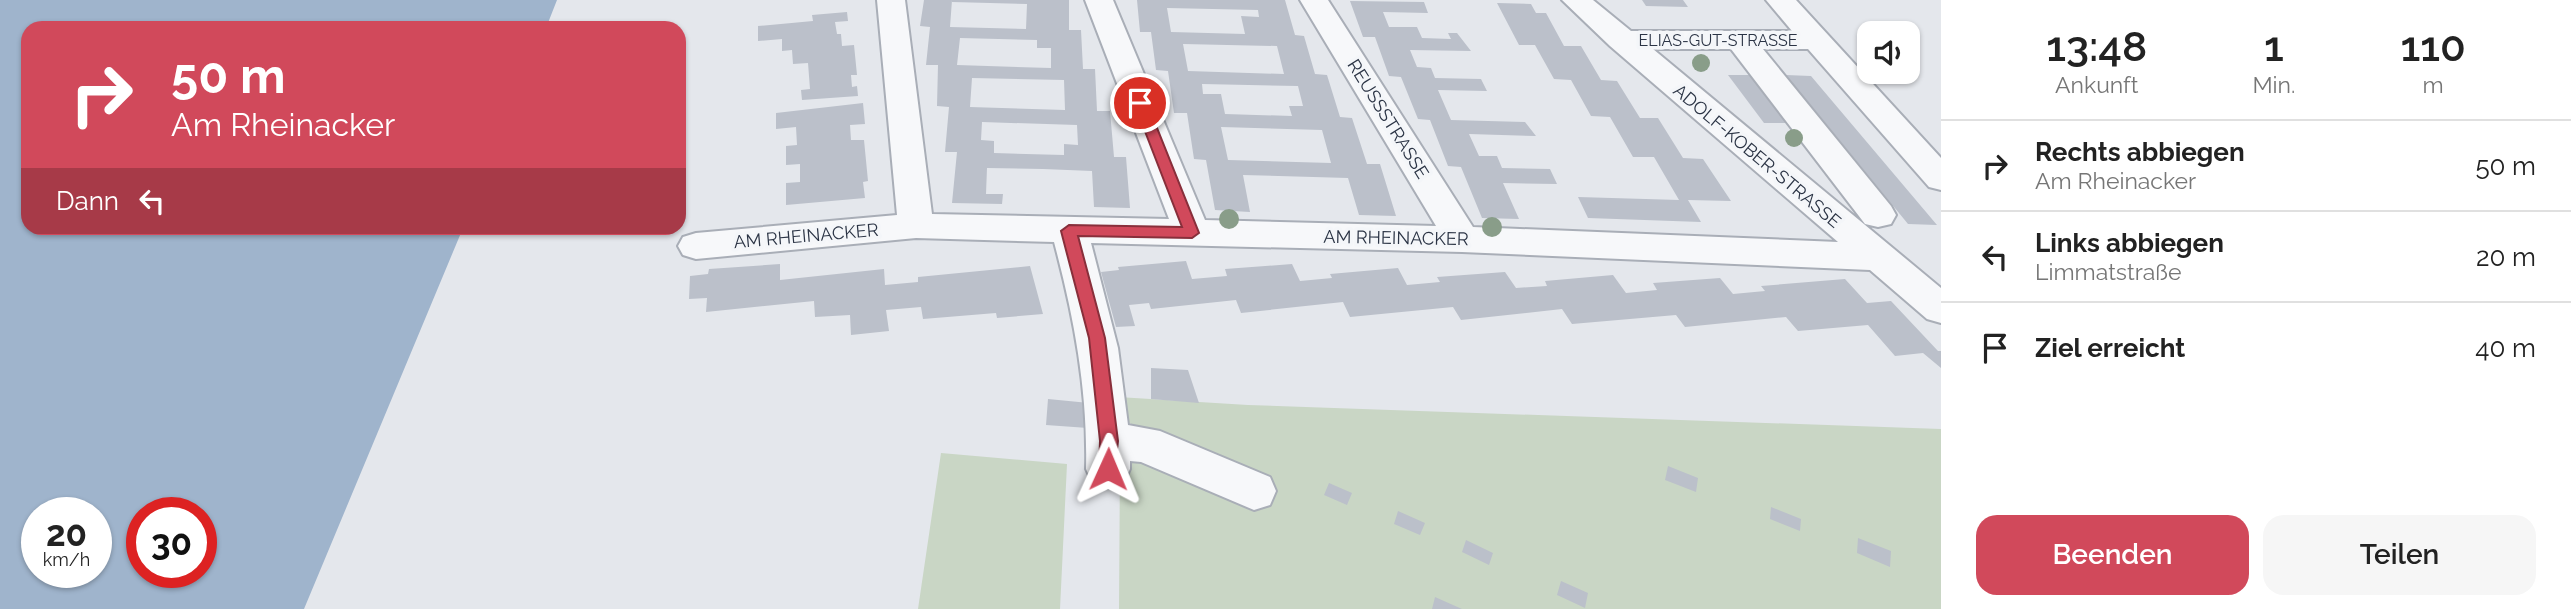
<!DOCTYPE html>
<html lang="de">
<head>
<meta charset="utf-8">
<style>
	body { margin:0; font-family:Raleway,sans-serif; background:#f6f6f6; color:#222; height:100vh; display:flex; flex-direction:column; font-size:26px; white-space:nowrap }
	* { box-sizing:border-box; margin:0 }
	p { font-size:23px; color:#767676 }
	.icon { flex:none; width:38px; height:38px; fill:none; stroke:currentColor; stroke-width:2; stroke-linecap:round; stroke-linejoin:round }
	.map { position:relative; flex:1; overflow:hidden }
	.side { display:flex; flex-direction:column; background:#fff; width:630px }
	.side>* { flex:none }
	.banner { position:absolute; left:21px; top:21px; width:665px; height:214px; border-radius:21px; box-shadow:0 2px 5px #0004; background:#d1495b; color:#fff; overflow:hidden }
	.controls { position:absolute; left:1857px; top:21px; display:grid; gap:14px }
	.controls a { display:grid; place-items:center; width:63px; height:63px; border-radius:14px; background:#fff; box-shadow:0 2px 5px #0004; font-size:35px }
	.speed { position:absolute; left:21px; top:497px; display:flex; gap:14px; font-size:35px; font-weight:700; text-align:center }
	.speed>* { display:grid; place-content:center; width:91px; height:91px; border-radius:50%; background:#fff; box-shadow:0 2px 5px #0004; line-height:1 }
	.speed small { font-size:18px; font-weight:400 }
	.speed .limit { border:10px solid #d22; background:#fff; color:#111 }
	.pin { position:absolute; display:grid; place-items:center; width:60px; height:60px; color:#fff; margin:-30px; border:4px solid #fff; border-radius:50%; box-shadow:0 2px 7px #0007 }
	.me { position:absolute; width:77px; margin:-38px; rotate:1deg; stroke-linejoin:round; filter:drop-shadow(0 0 5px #0008) }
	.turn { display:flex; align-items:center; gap:24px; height:147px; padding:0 35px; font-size:32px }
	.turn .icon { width:91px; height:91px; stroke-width:2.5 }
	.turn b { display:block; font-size:49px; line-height:60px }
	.then { display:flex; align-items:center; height:66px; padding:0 35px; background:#0003; gap:14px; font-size:26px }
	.eta { display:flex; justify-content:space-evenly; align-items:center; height:119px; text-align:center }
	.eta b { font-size:42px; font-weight:600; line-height:49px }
	.button { display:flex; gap:14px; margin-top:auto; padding:14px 35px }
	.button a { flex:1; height:80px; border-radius:21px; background:#d1495b; color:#fff; font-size:28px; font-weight:600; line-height:80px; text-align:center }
	.button a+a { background:#f6f6f6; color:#222 }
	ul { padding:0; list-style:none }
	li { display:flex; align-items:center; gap:21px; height:91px; padding:0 35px; border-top:2px solid #e0e0e0 }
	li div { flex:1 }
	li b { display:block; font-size:26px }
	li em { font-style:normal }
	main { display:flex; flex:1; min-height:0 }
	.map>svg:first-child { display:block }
	.green { fill:#c9d6c5 }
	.water { fill:#9fb4cc; fill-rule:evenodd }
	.building { fill:#bbc0ca; fill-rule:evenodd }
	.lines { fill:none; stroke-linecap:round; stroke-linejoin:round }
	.minor-casing { stroke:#a9aeb7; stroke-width:4 }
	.minor { fill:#f7f8fa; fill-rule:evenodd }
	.tree { fill:#899d89 }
	.route { fill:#d1495b; stroke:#882f3b; stroke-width:2 }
	.labels { text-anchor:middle; stroke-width:7; stroke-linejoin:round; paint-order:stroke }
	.far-street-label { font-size:16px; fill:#2b3445; stroke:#f4f6f9 }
	.street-label { font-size:18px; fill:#2b3445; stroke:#f4f6f9 }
</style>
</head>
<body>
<main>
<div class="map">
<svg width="1941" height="609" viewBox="0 0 1941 609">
	<rect width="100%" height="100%" fill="#e4e7ec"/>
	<path class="green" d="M1118,397L1248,405L1941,429V609H1119L1120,458L1141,433L1123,417Z
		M941,453L1067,464L1060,609H918Z"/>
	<path class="water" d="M0,0H557L546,28H28V228H463L304,609H0ZM37,513H96V572H37ZM142,513H201V572H142Z"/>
	<path class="building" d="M924,0H952L950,27L1026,29L1027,4L952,2V0H1069V30H1081L1083,69H1095L1097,111H1110L1114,157H1126L1130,208L1094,207L1092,171L1043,169L987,168L986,194H1003L1002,204L952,203L957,152H945L949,107L937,106L938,65H926L930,27L920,26ZM960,38L1037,40V48H1051V68L957,65ZM972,78L1064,80L1065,110L970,107ZM982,122L1077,125L1078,145L1064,144V155L994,153V141L981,140Z
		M1137,0H1285L1295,35L1304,36L1315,74L1327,75L1340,117L1352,118L1367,164H1380L1396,216L1359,215L1348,178L1243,175L1250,212L1215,210L1206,160L1194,159L1187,113H1174L1168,71L1156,70L1151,32H1140ZM1167,8L1258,10L1259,17L1241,16L1245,34L1171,32ZM1183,44L1277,46L1284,74L1188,71ZM1202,84L1298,86L1303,106H1289L1292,116L1225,114L1221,94H1203ZM1221,127L1322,130L1331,163L1228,160Z
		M1642,0H1683L1688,7L1646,6Z
		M1350,1L1424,2L1428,13L1383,12L1389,27H1417L1422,38L1451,39L1448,33H1457L1471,51L1410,50L1417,67L1431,68L1435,78L1481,79L1487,91L1438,90L1451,120L1525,122L1536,136L1469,134L1479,156H1497L1502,168L1550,169L1557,184L1503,183L1519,219L1482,218L1461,167L1448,166L1430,120L1418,119L1401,77L1389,76L1375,37H1363Z
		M1497,3L1531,4L1536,13H1546L1564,46H1581L1601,80L1617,81L1640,118H1658L1683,158L1703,159L1731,201L1688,200L1701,222L1588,218L1578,197L1679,200L1654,157H1633L1610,117L1591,116L1571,80L1554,79L1535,45H1519Z
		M847,12L848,21L835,22L837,34H841L842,46L854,45L857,75H851L852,87L857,86L858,96L802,100L801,90L810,89L808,63L793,64L792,50L782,51V39L758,41V26L813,21L812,15Z
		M1728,75H1753L1791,123H1764Z
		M1786,75L1811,76L1937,225L1908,224Z
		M863,103L865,124L850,125L851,140H864L868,181L863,182L865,198L786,205V183L800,182V164L786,165V146L797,145L796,127L776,129V113Z
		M1186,261L1192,279L1227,276L1225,269L1292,264L1300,281L1332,278L1330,274L1398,268L1407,285L1440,282L1437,277L1505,272L1516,288L1547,286L1545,281L1613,275L1626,293L1657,290L1653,283L1720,278L1733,294L1765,291L1761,286L1845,279L1867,303L1891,301L1938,351H1941V368L1923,353L1895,356L1868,325L1798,331L1786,317L1685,327L1676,315L1572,324L1562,309L1461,320L1453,307L1350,317L1343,302L1241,313L1236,300L1151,309L1149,303L1129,305L1135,326L1116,327L1101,272L1119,270L1118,267Z
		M780,264V280L884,269L885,285L918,282V277L1030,266L1043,314L997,318L996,313L923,319L921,307L886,310L889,331L851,335L850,315L815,317L814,301L706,312L707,298L689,299L690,276L708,274L709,269Z
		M1151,368L1188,370L1199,403L1151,399Z
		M1048,399L1089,403L1088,428L1046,425Z
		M1668,466L1698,478L1696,492L1665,480Z
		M1329,483L1352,493L1347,505L1324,495Z
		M1771,507L1801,519L1800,531L1770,519Z
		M1398,511L1425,523L1420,535L1394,524Z
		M1858,538L1891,551L1890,567L1857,553Z
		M1466,540L1493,553L1489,565L1462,552Z
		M1561,581L1588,593L1585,608L1557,595Z
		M1435,597L1462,609H1432Z"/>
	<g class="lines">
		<g class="minor-casing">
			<path id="minor" d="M877,0H905L932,214L1169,219L1085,0H1113L1205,220L1436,226L1300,0H1328L1473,227L1838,242L1610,46L1562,0H1593L1631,31H1792L1766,0H1796L1941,158V190L1929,187L1808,49H1763L1891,206L1896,215L1891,224L1878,227L1865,224L1731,49H1653L1941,288V323L1927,319L1870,270L1462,252L1091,243L1118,348L1128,425L1160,431L1270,477L1276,491L1270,505L1254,510L1141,462L1130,461V469L1124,482L1108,488L1092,482L1086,469C1088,391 1074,317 1054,242L916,238L696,259L683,255L678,246L683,237L696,233L897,215Z"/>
		</g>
		<use href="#minor" class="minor"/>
	</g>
	<g class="tree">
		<circle cx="1701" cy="63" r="9"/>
		<circle cx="1794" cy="138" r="9"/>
		<circle cx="1229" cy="219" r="10"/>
		<circle cx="1492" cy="227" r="10"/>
	</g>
	<path class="route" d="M1140,99L1147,103L1199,233L1192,238L1078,236L1105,338L1118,441L1114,475L1108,477L1101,475L1099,469L1100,441L1089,338L1061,231L1069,225L1182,227L1134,103Z"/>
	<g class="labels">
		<g class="far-street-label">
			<text x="1718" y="46">ELIAS-GUT-STRASSE</text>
		</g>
		<g class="street-label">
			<text transform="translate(1388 119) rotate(58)" y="6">REUSSSTRASSE</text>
			<text transform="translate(1757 156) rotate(40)" y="6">ADOLF-KOBER-STRASSE</text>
			<text transform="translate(806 236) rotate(-5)" y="6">AM RHEINACKER</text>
			<text transform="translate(1396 238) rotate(1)" y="6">AM RHEINACKER</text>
		</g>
	</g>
</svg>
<div class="controls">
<a><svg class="icon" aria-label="sound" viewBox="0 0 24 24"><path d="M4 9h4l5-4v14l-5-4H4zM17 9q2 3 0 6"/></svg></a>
</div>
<div class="speed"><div>20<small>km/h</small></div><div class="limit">30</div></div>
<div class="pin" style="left:1140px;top:103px;background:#d93025"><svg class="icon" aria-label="arrive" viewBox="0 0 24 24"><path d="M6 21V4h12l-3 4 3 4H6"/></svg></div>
<svg class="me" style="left:1108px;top:469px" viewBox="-20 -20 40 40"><path d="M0-17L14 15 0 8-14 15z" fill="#d1495b" stroke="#fff" stroke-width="4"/></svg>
<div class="banner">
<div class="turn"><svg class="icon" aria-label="right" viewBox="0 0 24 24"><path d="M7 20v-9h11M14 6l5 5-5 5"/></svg><div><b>50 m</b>Am Rheinacker</div></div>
<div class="then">Dann<svg class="icon" aria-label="left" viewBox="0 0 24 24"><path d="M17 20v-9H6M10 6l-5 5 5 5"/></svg></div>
</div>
</div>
<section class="side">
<div class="eta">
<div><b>13:48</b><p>Ankunft</p></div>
<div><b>1</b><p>Min.</p></div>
<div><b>110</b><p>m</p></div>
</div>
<ul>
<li><svg class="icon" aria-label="right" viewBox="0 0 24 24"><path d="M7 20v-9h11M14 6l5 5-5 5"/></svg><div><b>Rechts abbiegen</b><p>Am Rheinacker</p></div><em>50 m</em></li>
<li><svg class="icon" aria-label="left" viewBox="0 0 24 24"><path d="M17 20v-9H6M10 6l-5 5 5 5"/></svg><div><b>Links abbiegen</b><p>Limmatstraße</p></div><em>20 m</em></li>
<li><svg class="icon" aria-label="arrive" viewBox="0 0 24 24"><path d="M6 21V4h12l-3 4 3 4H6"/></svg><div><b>Ziel erreicht</b></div><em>40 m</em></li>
</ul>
<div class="button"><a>Beenden</a><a>Teilen</a></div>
</section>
</main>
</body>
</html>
